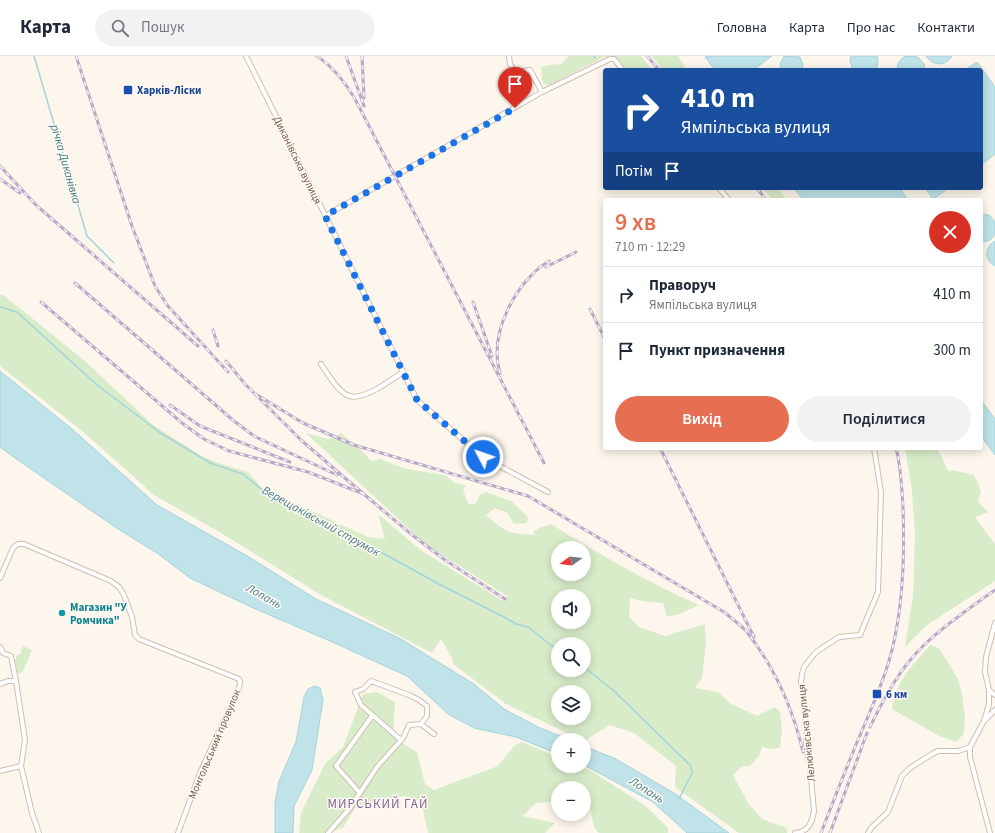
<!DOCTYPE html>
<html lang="uk">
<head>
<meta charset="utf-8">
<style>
	body { margin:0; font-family:"Source Sans 3",sans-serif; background:#f2f2f3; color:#1f2937; height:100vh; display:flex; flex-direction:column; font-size:15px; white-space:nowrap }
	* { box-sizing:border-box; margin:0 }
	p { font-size:13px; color:#747a83 }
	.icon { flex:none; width:22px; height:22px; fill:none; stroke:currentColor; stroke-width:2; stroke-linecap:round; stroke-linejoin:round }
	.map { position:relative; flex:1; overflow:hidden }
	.drawer { position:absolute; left:603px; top:142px; width:380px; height:252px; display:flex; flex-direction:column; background:#fff; border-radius:4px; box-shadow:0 2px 10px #0003 }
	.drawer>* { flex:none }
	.hud { position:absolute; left:603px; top:12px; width:380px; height:122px; border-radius:4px; box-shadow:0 2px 10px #0003; background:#1a4fa0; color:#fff; overflow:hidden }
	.needle { width:26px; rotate:255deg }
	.buttons { position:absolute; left:551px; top:485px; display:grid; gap:8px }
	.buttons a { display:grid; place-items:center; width:40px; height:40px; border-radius:50%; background:#fff; box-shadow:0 2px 10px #0003; font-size:20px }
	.pin { position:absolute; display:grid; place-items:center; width:34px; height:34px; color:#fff; margin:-41px -17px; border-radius:50% 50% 50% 0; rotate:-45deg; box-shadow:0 0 4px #0007 }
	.pin .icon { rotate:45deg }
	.me { position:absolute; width:44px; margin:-22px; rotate:311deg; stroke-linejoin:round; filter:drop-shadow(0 0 3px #0008) }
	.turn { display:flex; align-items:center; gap:14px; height:84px; padding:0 12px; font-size:18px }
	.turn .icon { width:52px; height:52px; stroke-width:2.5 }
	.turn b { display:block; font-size:28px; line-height:34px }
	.then { display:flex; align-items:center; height:38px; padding:0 12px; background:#0003; gap:8px; font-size:15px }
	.round { display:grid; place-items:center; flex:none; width:42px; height:42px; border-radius:21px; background:#f2f2f3 }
	.head { display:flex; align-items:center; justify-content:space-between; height:68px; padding:0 12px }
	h1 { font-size:24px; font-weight:600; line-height:30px; color:#e76f51 }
	.action { display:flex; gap:8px; margin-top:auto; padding:8px 12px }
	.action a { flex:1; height:46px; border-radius:24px; background:#e76f51; color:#fff; font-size:16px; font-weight:600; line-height:46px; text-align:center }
	.action a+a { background:#f2f2f3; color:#1f2937 }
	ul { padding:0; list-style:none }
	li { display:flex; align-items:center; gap:12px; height:56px; padding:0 12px; border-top:1px solid #e0e1e3 }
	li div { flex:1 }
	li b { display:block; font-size:15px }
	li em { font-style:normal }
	header { display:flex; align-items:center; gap:24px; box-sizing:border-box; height:56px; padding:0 20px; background:#fff; border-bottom:1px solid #e0e1e3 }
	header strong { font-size:19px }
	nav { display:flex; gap:22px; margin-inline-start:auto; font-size:14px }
	.search { width:280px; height:36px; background:#f2f2f3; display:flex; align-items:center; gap:10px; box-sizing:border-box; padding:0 14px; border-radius:22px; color:#747a83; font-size:15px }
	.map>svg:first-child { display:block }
	.green { fill:#d8ecc9; fill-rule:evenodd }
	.water { fill:#bfe3e8; stroke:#a5d3da }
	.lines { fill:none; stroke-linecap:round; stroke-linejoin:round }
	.stream { stroke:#a5d3da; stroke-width:1.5 }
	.minor-casing { stroke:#d1beb0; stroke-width:6 }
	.minor { stroke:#fff; stroke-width:4 }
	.rail-casing { stroke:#b9a8c9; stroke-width:3 }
	.rail { stroke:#fffaf3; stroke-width:1.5; stroke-dasharray:4.5; stroke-linecap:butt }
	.route { stroke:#1a73e8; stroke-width:7; stroke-dasharray:0 12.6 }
	.transit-dot { fill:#1a4fb4; stroke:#fffaf3; stroke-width:1.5 }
	.culture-dot { fill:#0f9aa8; stroke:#fffaf3; stroke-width:1.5 }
	.labels { text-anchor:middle; stroke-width:3; stroke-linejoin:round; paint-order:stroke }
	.transit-label { font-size:11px; font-weight:bold; fill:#164399; stroke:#fffaf3; text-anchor:start }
	.street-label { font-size:11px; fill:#7a5c4d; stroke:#fffaf3 }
	.culture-label { font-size:11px; font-weight:bold; fill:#0d838f; stroke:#fffaf3; text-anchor:start }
	.water-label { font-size:12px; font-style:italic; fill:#437c86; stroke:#fffaf3 }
	.quarter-label { font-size:13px; letter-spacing:1px; fill:#846695; stroke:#fffaf3 }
</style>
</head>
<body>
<header>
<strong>Карта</strong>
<div class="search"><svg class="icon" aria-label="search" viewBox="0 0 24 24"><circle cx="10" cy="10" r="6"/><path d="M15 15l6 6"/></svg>Пошук</div>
<nav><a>Головна</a><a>Карта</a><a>Про нас</a><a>Контакти</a></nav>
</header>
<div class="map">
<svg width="995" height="777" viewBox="0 0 995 777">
	<rect width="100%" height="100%" fill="#fdf6ec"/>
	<path class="green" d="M569,0H641L652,14H626L612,1H604L550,29L544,28L542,24L541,11L549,9L561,8Z
		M651,0H678L687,14H663Z
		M762,132H778L787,144H773Z
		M0,239H3L85,305L153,369L202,400L221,408L248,416L262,432L368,481L385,483L378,458L422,495L503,545L507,540L426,489L306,377L328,383L341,377L363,396L371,405L380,403L406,413L445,419L455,427L466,429L463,434L468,447L474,449L478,444L479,439L486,436L511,445L529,462L526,467L514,468L507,457L495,452L486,459C505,476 509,478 535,479L533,476L539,472L551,468C599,498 647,526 699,549L677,559L667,560L663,547L643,545L630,542L629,561L639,571L665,580L705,568L706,587L702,622L695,632L718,636L730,647L757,660L775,651L780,656L782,674L780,691L773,693L762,691L759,700L750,710H742L733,719L748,747L762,763L787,772V777H739L675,731L676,710L634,677L610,669L584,685L506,648L453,608V604L441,583L432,597L323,540L221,477L154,439L81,374L0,310ZM558,492H584V518H558ZM558,540H584V566H558ZM558,588H584V614H558ZM558,636H584V662H558Z
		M905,392H937L949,416L952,414L974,419L981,435L978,446L988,456L975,461L995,488V525L927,569L905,591L913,540L915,478L912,435Z
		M930,589L939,592L958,623L962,638L965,662L964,677L957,686L939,680L892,653C894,627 914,608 930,589Z
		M23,590L32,594L23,615L19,618L15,615L16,608L14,607L18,598L20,599Z
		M377,636L395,646L393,681L417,696L425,728L434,734L498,710L514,690L522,686L558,701V710H580L591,715L646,750L668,772V777H599L594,771L589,747L584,746V732H558V745L536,747L523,760L555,767L545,777H428L421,745L405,740L381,744L355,752L343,772L326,777H299L301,757L325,708L343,691L363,638Z"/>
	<path class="water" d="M707,0H772L753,14H715L705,1Z
		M784,0L800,1L803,9L802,14H781L780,8Z
		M851,0H877C879,5 878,10 875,14H853L850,5Z
		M906,0L918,1L924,8L925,14H897C897,8 900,2 906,0Z
		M926,0H952C945,11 933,10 926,0Z
		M977,6L995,31V98L981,109V14H965Z
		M794,132H900L908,144H803Z
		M925,132H949L933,143Z
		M981,158L989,159L995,166V178C992,184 987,186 981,186Z
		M995,185V210C984,204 984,192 995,185Z
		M0,315L72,373L157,449L249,501L316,543L399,582L474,628L504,653L538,671L570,684H558V698L516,681L474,672L448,658L407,620L330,585L251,551L190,522L157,497L118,473L15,402L0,391Z
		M981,344L995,363V399L981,380Z
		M315,630L320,632L323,644L312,714L294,750L293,777H275V746L279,725L296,686L304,641L308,633Z
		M584,690L616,703L674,737L729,777H687L653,746L584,709Z"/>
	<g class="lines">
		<path class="stream" d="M34,0L87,180L114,207
			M594,0L595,2
			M0,251L17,256L96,328L159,376L210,407L243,418L267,438L372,491L437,527L504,561L516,568L528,571L552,590L558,592
			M584,611L614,635L691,710L692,717L679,743"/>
		<g class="minor-casing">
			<path id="minor" d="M246,0L417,344L483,401L548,436
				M509,0L510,8L515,16L530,14L542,36
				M719,132L729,144
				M325,160L542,36L610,3H614L623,14
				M321,308C328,318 336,333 347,339C361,347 391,324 403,316
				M0,522L13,492C17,488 19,487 24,488L111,525L119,531L124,539L132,561L135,579L139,583L239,623L240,626L239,632L200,717L178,777
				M0,591L3,597L11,600L16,625L25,684L21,710L32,757L39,777
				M0,628L8,625H16
				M989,634L995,639
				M986,663L995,654
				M401,684L361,649L355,636L363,633L371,625L409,639L419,644L427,650V660L421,668
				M0,715L21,710
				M360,737L336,710L372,660
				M328,777L350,752L377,711L403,682L409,669L421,668L434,678
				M795,777C808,776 812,767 814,755L810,711L806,688L807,676L801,626L802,618L804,611L816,596L839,581L860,579L878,536L881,436L874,392
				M868,777L872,771L888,756L902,720L910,712L932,698L938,695H958L970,691
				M990,777L970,701V691L984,665L989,648V634L985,616L986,601L995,567"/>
		</g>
		<use href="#minor" class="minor"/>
		<g class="rail-casing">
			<path id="rail" d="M76,0L132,170L155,230L167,249L228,316
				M317,0C333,11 345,26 355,43L544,407
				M346,0L364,50
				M362,0L364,42
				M647,0L659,14
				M0,110L36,149L198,290
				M0,123L20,137
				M757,132L766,144
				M546,211L576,196
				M75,227L234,365L254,380L337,419
				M41,246L182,367L204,383L229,395L308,416L364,438
				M473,246L492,300
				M590,253L605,283
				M213,274L218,290
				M226,305L245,328L301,384L346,423L411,478L445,504L505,543
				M500,317C488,278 516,225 549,205
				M254,337L303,367L354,389L528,440L724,556C731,562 741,569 747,576C774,611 793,653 803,696
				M170,349L200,370L290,406
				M660,392L754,581
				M870,671C884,642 900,612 924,589C946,568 971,551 995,534
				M821,777C833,746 845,715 858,684C869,658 881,632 889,605C903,557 905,503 903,452C902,432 901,411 896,392
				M830,777L867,677"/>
		</g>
		<use href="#rail" class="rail"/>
	</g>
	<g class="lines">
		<path class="route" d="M483,401L417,344L325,160L515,52"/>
	</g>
	<g class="transit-dot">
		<rect x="123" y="29" width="10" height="10" rx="2"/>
		<rect x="872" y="633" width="10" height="10" rx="2"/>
	</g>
	<circle class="culture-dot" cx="62" cy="557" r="4"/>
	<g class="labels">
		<g class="transit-label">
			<text x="137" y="38">Харків-Ліски</text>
			<text x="886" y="642">6 км</text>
		</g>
		<g class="street-label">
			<text transform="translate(298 104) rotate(64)" y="4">Диканівська вулиця</text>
			<text transform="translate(806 677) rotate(-96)" y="4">Лелюківська вулиця</text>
			<text transform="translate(214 688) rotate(-67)" y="4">Монгольський провулок</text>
		</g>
		<g class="culture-label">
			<text x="70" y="555">Магазин "У<tspan x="70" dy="13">Ромчика"</tspan></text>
		</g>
		<g class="water-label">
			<text transform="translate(66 108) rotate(74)" y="4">річка Диканівка</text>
			<text transform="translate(321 465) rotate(29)" y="4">Верещаківський струмок</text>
			<text transform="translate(264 540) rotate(29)" y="4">Лопань</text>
			<text transform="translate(647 734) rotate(33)" y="4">Лопань</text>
		</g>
		<g class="quarter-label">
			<text x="378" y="752">МИРСЬКИЙ ГАЙ</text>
		</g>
	</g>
</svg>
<div class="buttons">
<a><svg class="needle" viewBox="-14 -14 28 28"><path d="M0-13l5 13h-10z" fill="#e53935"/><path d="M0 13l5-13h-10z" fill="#747a83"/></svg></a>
<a><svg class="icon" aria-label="sound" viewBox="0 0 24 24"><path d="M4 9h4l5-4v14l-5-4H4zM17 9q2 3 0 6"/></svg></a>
<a><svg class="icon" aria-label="search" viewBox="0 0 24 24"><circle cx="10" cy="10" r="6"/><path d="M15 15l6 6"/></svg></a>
<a><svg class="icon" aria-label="layers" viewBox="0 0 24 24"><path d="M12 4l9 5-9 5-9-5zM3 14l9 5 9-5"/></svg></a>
<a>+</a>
<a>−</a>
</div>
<div class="pin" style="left:515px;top:52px;background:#d93025"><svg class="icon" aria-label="arrive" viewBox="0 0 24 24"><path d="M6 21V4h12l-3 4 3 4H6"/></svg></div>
<svg class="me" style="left:483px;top:401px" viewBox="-20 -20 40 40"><circle r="17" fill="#1a73e8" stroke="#fff" stroke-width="3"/><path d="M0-11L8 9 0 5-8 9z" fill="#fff"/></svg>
<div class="hud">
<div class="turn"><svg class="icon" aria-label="right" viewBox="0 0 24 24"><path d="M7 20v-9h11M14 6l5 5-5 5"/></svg><div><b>410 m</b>Ямпільська вулиця</div></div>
<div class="then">Потім<svg class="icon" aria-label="arrive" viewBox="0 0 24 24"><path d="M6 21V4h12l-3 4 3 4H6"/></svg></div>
</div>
<section class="drawer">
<div class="head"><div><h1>9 хв</h1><p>710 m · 12:29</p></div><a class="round" style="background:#d93025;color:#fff"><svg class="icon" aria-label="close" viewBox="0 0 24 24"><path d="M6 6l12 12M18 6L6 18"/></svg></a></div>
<ul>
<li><svg class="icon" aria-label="right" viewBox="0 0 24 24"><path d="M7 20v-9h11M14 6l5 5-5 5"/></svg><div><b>Праворуч</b><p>Ямпільська вулиця</p></div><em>410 m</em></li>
<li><svg class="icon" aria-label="arrive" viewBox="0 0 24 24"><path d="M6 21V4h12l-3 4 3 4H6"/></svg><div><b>Пункт призначення</b></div><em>300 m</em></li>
</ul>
<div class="action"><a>Вихід</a><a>Поділитися</a></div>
</section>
</div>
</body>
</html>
